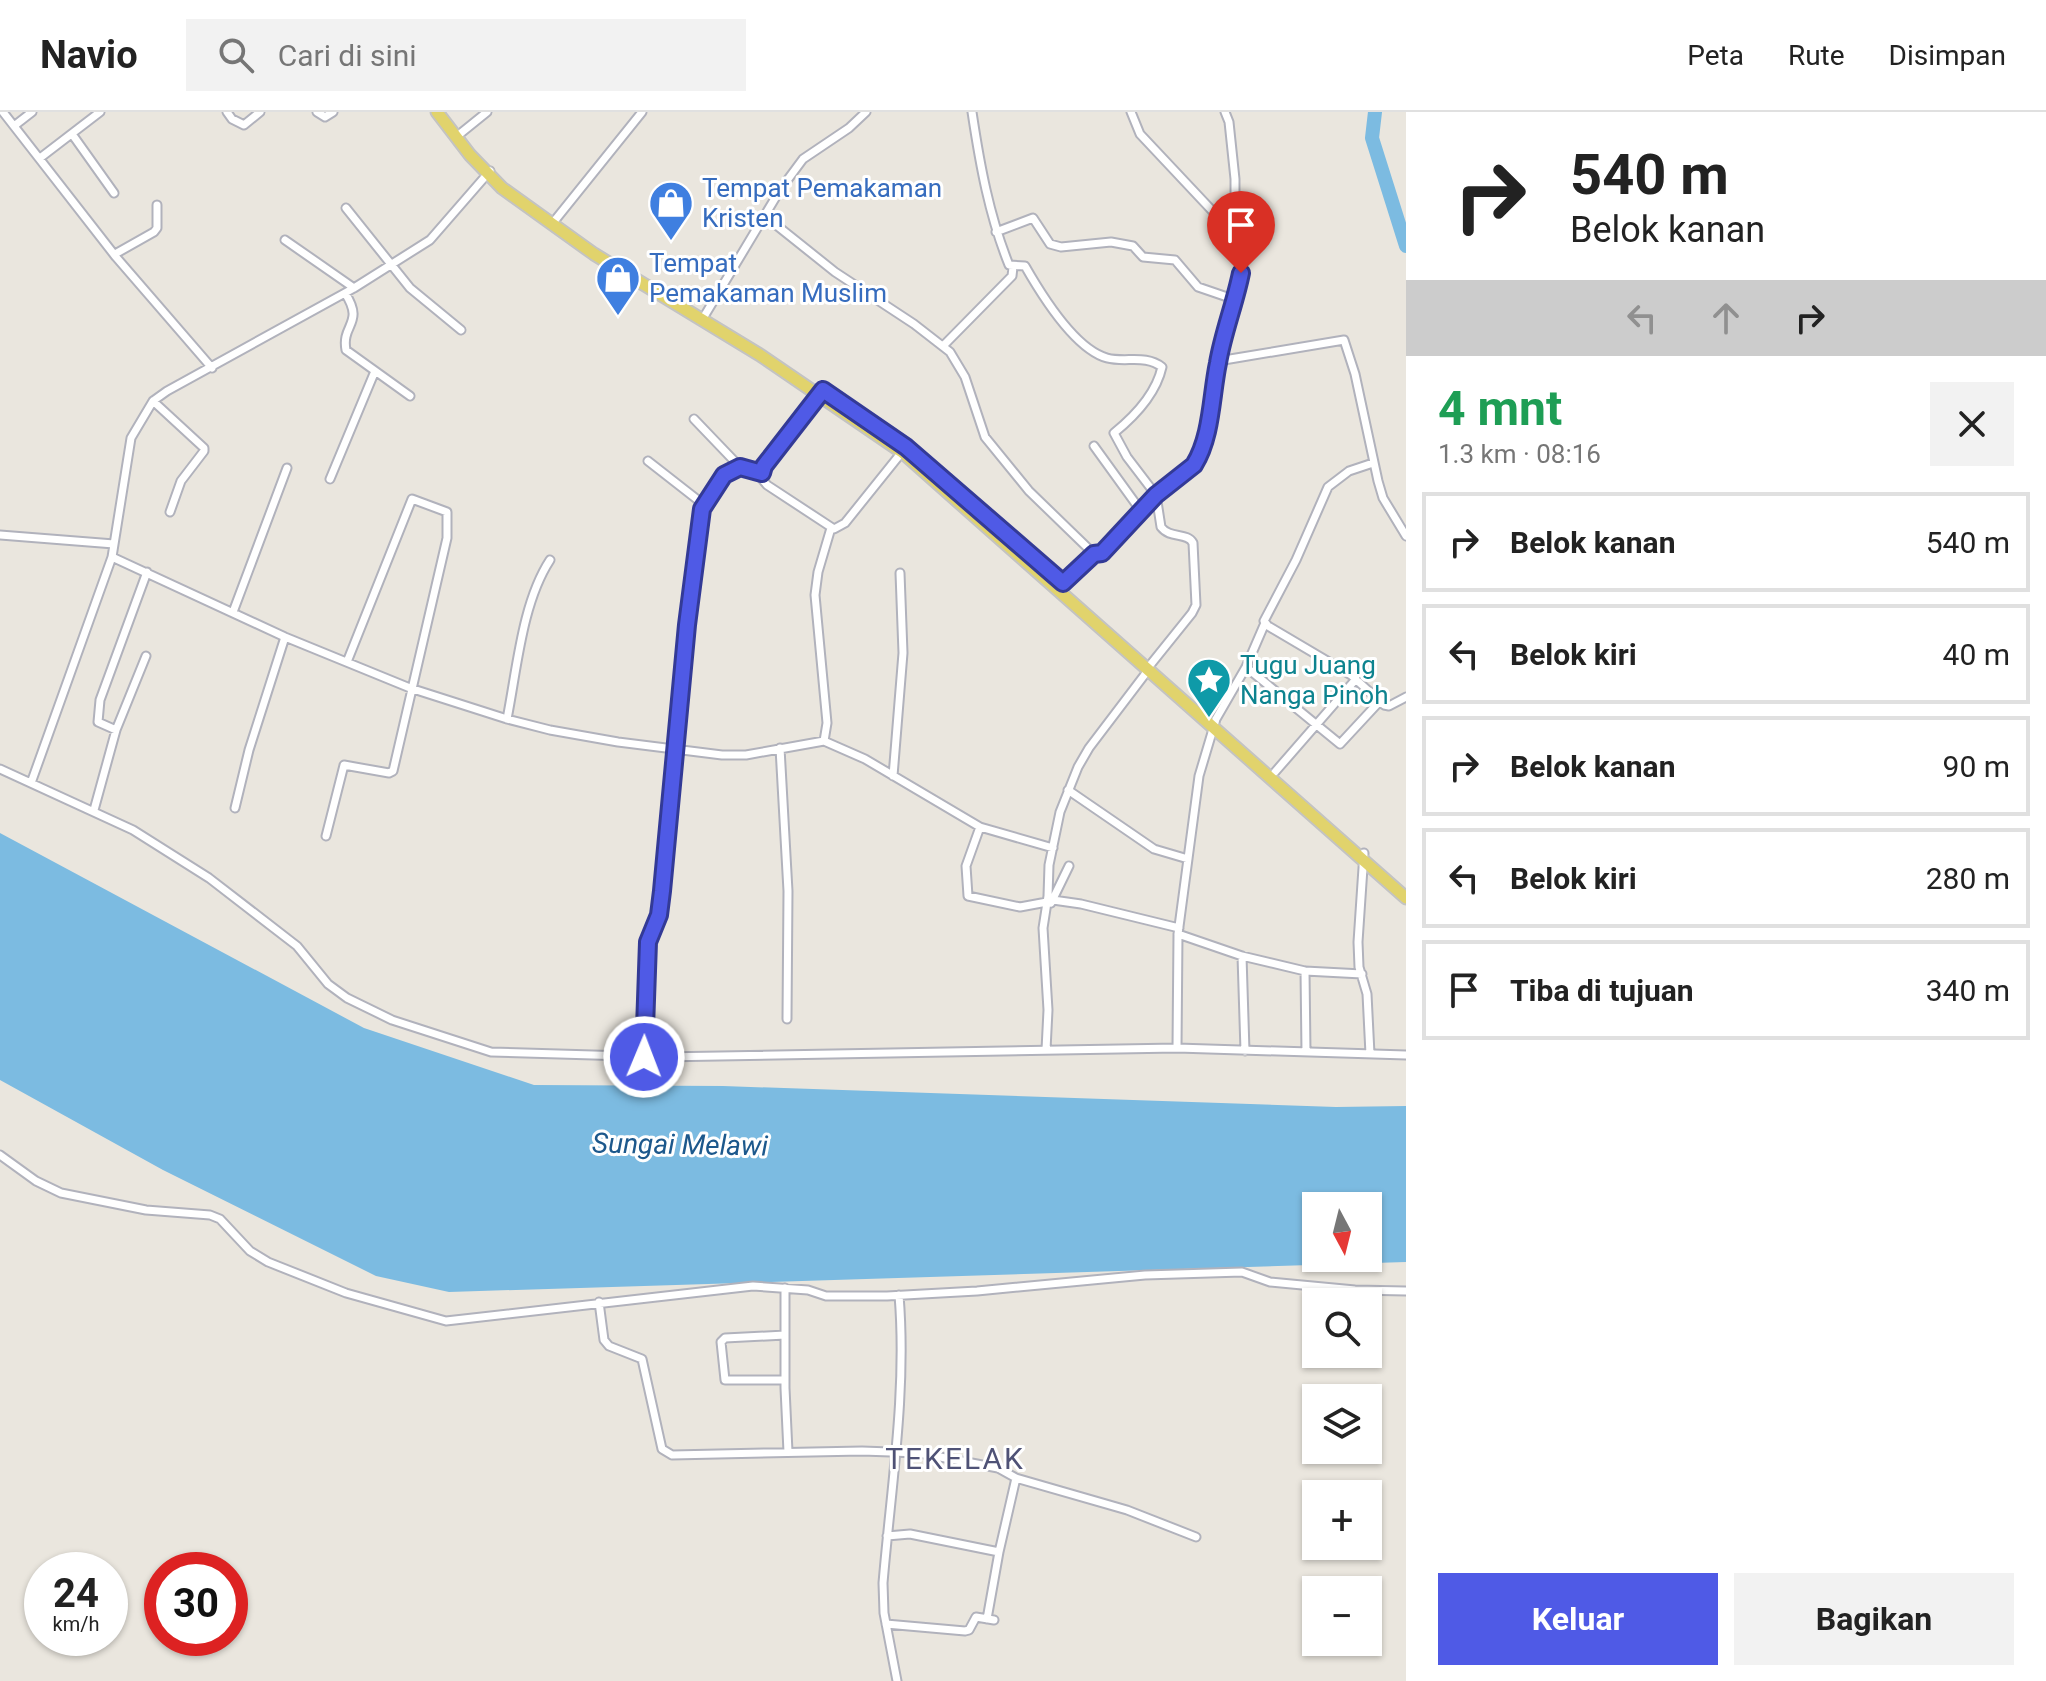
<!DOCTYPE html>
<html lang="id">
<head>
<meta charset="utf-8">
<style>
	body { margin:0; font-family:Roboto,sans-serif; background:#f2f2f2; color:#222; height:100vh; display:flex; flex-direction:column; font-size:30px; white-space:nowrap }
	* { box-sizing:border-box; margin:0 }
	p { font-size:26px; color:#767676 }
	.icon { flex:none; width:44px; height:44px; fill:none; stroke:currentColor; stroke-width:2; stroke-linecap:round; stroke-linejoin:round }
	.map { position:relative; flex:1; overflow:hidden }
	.sheet { display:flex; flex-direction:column; background:#fff; width:640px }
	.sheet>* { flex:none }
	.top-card { background:#fff; color:#222; overflow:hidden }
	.needle { width:52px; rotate:173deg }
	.tools { position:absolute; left:1302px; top:1080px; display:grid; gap:16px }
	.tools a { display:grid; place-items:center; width:80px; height:80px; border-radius:0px; background:#fff; box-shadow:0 2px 6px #0004; font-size:40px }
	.speed { position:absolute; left:24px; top:1440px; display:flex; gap:16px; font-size:40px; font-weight:700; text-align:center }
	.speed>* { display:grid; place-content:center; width:104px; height:104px; border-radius:50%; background:#fff; box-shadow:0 2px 6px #0004; line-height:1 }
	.speed small { font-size:20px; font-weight:400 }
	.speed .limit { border:12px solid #d22; background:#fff; color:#111 }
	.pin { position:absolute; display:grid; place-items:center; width:68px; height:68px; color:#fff; margin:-82px -34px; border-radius:50% 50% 50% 0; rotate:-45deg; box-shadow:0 0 8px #0007 }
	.pin .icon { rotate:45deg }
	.me { position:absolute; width:88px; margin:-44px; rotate:1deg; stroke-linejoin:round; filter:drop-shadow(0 0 6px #0008) }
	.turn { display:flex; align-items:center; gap:28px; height:168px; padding:0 32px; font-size:36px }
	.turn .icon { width:104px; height:104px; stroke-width:2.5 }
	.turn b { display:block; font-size:56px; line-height:68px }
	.lanes { display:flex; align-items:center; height:76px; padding:0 32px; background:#0003; justify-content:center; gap:40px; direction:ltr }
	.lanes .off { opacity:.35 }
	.round { display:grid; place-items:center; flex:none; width:84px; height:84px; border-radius:0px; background:#f2f2f2 }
	.head { display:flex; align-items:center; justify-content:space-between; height:136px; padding:0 32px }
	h1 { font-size:48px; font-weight:700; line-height:60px; color:#1e9e55 }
	.cta { display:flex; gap:16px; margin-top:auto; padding:16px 32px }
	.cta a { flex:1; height:92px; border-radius:0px; background:#4f5ae6; color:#fff; font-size:32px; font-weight:700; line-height:92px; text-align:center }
	.cta a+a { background:#f2f2f2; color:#222 }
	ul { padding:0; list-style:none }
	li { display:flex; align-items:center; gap:24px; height:100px; margin:0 16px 12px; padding:0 16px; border:4px solid #e0e0e0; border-radius:0px }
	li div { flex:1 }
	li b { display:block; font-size:30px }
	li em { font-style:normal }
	header { display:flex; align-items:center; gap:48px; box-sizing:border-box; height:112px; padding:0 40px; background:#fff; border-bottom:2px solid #e0e0e0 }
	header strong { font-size:38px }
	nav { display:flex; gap:44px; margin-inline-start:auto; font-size:28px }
	.search { width:560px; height:72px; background:#f2f2f2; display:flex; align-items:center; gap:20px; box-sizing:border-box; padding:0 28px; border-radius:0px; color:#767676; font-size:30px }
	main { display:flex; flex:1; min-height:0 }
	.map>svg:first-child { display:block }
	.water { fill:#7cbbe1; fill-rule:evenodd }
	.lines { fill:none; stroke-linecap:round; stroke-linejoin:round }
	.river { stroke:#7cbbe1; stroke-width:14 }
	.street-casing { stroke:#b1b2bc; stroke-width:11 }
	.primary-casing { stroke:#c3c3c3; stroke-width:15 }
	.street { stroke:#fff; stroke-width:7 }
	.primary { stroke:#e1d36c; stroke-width:11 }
	.route-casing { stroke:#333a96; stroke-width:20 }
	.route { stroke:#4f5ae6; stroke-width:14 }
	.labels { text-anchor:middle; stroke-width:6; stroke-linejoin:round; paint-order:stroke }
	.shop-label { font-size:26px; fill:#366cbe; stroke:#fff; text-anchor:start }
	.culture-label { font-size:26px; fill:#0d838f; stroke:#fff; text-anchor:start }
	.water-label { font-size:28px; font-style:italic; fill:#1c588c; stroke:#fff }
	.quarter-label { font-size:30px; letter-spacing:2px; fill:#4f5276; stroke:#fff }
</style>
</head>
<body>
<header>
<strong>Navio</strong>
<div class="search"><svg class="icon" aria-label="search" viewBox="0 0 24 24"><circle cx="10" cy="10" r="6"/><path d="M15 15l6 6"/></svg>Cari di sini</div>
<nav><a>Peta</a><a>Rute</a><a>Disimpan</a></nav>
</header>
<main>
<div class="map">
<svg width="1406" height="1569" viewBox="0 0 1406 1569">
	<rect width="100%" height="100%" fill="#eae6de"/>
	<path class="water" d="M0,721L364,916L534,973L723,974L1336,995L1406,994V1150L449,1180L376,1164L163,1058L0,968ZM1316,1094H1368V1146H1316Z"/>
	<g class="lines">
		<path class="river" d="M1375,0L1372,26L1406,134"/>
		<g class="street-casing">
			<path id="street" d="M3,0L116,145L212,256
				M227,0L232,7L244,13L260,0
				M317,0L325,5L333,0
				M972,0C980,53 989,103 1009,153L1025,154C1041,182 1075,237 1107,246C1126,251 1145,242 1162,255C1156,282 1135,304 1114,321L1127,345L1156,383L1161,415C1170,427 1187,420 1193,431L1196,493L1192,501L1151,552
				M1225,0L1229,10L1235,67V123
				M14,14L32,0
				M461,21L487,0
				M72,22L114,81
				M40,46L100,0
				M346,96L410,176L461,218
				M765,104L835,160L914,212L950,240L965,265L985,325L1029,379L1094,442L1102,441L1156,383L1194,353L1208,312L1218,249L1241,161V151L1235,123L1140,22L1131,0
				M556,107L642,0
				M996,120L1033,106L1050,132L1061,135L1111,130L1133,134L1143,145L1175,148L1198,175L1236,188
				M285,128L354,176
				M115,142L154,120L157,116V93
				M345,181C365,212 341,212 346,238L410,284
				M705,203L780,78L803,47L849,16L866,0
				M943,234L1012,164L1013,155
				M1218,249L1344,228L1355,262L1378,369L1383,386L1406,424
				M823,278L764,354L762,367L767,373L834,417L845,411L902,340
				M153,289L204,336V339L181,369L170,400
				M694,307L740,355
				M1094,334L1141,399
				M648,349L703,392
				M1373,351L1349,359L1328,375L1296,448L1264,509L1268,514L1351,563L1384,593L1389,594L1406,585
				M330,367L375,259
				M0,423L114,432
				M112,445L285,525L410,576L507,607L550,618L618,630L722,643H746L824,629L865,647L980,715L1053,736
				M1063,471L1094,442
				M233,500L287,356
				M1246,555L1340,632L1379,590
				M507,607C517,557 522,491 550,448
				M116,618L98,610L100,588L147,460
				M824,629L827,611L815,483L818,460L831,416
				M780,636L788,779L787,907
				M0,657L133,718L209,766L297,834L328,872L347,886L392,908L491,940L661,945L1177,936L1406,943
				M1275,660L1356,567
				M893,664L903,541L900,461
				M31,671L112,445L131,326L153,289L167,279L354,176L430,128L490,59
				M1068,678L1154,737L1188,747
				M235,696L249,638L285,525
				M94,698L116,618L146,544
				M980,715L966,754L968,784L1020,795L1047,790
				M326,724L344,653L389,661L393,659L447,426V400L412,387L347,550
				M1364,741L1358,830L1359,855L1367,882L1370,942
				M1053,788L1081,792L1179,816
				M1051,791L1069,754
				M1178,822L1242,844L1305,859L1362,862
				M1242,844L1245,939
				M1305,859L1306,940
				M1177,936L1178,822L1199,664L1216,607L1246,555L1265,511
				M1046,938L1048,898L1043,816L1048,784L1049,753L1060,700L1078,655L1089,636L1149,557
				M644,945L648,830L659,803L662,779L687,513L703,392L724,363L734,356L740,355L762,361
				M0,1043L36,1069L61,1081L146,1098L210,1103L220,1107L250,1139L268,1150L346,1181L446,1209L753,1174L808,1178L826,1184H887L977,1179L1145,1163L1242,1160L1270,1170L1355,1178L1406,1179
				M785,1176V1276L788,1340
				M599,1190L604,1228L609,1234L642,1247L662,1337L672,1343L862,1339L919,1341L998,1356L1016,1366L1127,1398L1196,1425
				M785,1223L725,1226L721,1230L725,1268H785
				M887,1424L910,1422L999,1440L1016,1366
				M987,1507L999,1440
				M886,1512L965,1519L969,1518L976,1505L994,1508
				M897,1569L884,1501L883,1471C891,1376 907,1279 899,1183"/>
		</g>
		<g class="primary-casing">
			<path id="primary" d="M437,0L470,43L502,76L594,142L760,243L902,340L1406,786"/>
		</g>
		<use href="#street" class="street"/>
		<use href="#primary" class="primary"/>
	</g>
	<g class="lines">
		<g class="route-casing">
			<path id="route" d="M644,945L648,830L659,803L662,779L687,513L702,397L724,363L740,355L762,361L764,354L823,278L906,335L1063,471L1094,442L1102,441L1156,383L1194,353C1212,324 1211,284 1218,251C1223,221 1235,191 1241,161"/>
		</g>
		<use href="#route" class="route"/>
	</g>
	<defs>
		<g id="shop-pin" transform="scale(2.3)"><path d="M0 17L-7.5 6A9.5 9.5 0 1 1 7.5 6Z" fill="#3f7fe0" stroke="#fff"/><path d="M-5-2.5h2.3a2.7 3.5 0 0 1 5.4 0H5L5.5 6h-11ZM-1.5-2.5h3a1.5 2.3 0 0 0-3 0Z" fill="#fff"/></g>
		<g id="sight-pin" transform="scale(2.3)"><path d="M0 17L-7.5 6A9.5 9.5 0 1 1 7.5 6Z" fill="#0f9aa8" stroke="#fff"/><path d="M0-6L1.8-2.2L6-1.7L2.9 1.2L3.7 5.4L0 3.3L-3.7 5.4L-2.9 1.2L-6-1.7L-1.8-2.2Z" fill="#fff"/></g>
	</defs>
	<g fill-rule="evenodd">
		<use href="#shop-pin" x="671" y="91"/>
		<use href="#shop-pin" x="618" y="166"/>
		<use href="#sight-pin" x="1209" y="568"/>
	</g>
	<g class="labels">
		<g class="shop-label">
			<text x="702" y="85">Tempat Pemakaman<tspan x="702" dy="30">Kristen</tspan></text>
			<text x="649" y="160">Tempat<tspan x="649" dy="30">Pemakaman Muslim</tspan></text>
		</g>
		<g class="culture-label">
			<text x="1240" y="562">Tugu Juang<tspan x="1240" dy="30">Nanga Pinoh</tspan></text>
		</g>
		<g class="water-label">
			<text transform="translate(680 1032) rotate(1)" y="10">Sungai Melawi</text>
		</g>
		<g class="quarter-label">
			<text x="955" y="1357">TEKELAK</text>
		</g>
	</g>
</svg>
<div class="tools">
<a><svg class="needle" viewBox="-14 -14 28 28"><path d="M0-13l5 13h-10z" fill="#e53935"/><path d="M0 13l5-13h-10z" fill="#767676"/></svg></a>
<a><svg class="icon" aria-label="search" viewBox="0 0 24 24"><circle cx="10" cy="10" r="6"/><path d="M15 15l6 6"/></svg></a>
<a><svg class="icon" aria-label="layers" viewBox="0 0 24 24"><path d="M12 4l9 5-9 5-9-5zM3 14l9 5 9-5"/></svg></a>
<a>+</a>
<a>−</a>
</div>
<div class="speed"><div>24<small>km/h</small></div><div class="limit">30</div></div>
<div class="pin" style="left:1241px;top:161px;background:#d93025"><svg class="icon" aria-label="arrive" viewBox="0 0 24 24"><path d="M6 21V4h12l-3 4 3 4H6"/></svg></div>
<svg class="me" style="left:644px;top:945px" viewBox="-20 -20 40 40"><circle r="17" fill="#4f5ae6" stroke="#fff" stroke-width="3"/><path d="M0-11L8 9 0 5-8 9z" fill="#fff"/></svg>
</div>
<section class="sheet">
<div class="top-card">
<div class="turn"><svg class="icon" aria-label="right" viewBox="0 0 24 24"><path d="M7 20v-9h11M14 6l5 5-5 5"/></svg><div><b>540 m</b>Belok kanan</div></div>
<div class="lanes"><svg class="icon off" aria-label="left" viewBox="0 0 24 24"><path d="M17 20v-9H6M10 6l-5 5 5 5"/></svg><svg class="icon off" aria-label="ahead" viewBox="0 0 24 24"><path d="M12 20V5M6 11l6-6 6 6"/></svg><svg class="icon" aria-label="right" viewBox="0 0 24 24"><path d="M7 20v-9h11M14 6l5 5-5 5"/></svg></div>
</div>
<div class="head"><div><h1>4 mnt</h1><p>1.3 km · 08:16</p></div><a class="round"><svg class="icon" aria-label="close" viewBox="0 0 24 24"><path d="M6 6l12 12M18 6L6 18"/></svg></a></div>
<ul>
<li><svg class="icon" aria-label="right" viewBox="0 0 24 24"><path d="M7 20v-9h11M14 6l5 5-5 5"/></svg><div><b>Belok kanan</b></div><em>540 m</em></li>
<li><svg class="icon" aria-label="left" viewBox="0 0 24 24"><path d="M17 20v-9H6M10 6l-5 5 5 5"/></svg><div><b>Belok kiri</b></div><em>40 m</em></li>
<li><svg class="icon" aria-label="right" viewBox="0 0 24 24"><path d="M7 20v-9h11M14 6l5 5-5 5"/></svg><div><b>Belok kanan</b></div><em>90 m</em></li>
<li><svg class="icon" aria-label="left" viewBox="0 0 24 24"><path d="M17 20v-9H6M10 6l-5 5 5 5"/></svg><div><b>Belok kiri</b></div><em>280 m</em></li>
<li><svg class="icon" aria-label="arrive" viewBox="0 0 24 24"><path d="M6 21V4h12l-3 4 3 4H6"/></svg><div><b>Tiba di tujuan</b></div><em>340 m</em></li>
</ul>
<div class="cta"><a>Keluar</a><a>Bagikan</a></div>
</section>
</main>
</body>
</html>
